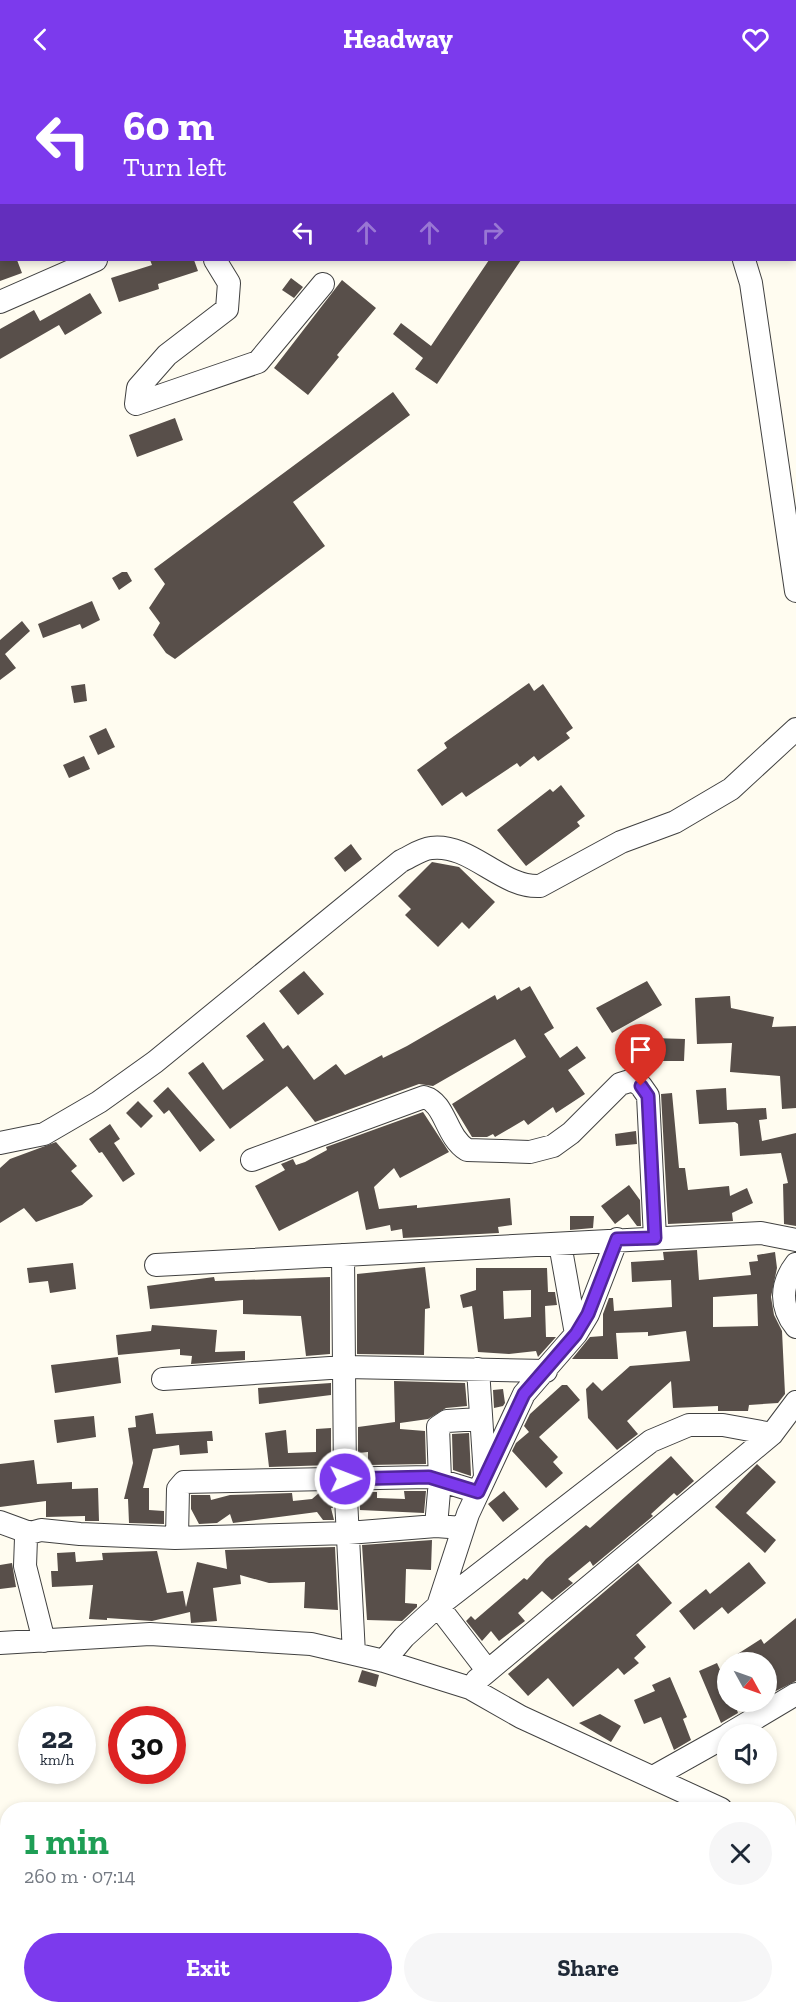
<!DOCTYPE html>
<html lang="en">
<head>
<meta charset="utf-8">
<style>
	body { margin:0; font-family:"Zilla Slab",serif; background:#f6f6f7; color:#1f2937; height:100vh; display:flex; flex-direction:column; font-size:22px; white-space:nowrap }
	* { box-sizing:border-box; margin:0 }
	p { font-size:20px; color:#747a83 }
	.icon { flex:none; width:33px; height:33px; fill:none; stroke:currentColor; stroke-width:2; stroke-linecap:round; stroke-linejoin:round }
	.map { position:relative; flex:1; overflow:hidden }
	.sheet { position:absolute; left:0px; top:1724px; width:796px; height:212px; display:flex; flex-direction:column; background:#fff; border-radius:24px 24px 0 0; box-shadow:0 3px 9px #0003 }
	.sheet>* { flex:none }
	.guide { position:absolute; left:0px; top:0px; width:796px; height:183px; box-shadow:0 3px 9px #0003; background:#7c3aed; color:#fff; overflow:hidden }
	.needle { width:39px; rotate:130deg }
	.fabs { position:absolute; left:717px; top:1574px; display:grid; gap:12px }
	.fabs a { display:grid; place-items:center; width:60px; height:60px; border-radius:50%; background:#fff; box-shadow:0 3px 9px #0003; font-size:30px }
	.speed { position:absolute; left:18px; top:1628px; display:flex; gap:12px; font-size:30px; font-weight:700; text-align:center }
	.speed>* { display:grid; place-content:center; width:78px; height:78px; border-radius:50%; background:#fff; box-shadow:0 3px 9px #0003; line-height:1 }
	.speed small { font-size:15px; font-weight:400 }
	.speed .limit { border:9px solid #d22; background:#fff; color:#111 }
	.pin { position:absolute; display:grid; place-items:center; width:51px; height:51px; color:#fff; margin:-62px -26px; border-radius:50% 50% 50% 0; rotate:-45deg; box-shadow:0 0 6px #0007 }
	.pin .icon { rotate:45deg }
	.me { position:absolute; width:66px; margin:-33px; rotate:89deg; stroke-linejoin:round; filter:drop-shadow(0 0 4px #0008) }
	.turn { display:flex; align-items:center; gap:21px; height:126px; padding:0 24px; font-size:27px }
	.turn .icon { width:78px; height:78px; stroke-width:2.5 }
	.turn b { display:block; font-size:42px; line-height:51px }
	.lanes { display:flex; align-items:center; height:57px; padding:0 24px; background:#0003; justify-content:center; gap:30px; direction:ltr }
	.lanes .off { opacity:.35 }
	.round { display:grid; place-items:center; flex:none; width:63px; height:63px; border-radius:32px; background:#f6f6f7 }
	.head { display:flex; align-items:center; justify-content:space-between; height:102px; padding:0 24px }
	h1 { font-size:36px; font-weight:700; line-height:45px; color:#1e9e55 }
	.button { display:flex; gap:12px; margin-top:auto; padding:12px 24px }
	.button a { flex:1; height:69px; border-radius:36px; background:#7c3aed; color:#fff; font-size:24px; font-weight:700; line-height:69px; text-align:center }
	.button a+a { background:#f6f6f7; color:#1f2937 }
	header { display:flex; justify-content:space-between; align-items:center; height:78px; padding:0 24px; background:#7c3aed; color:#fff; font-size:27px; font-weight:700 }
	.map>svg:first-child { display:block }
	.building { fill:#584f4a; fill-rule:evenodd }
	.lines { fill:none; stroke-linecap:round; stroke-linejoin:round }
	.minor-casing { stroke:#414141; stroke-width:24 }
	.minor { stroke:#fff; stroke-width:22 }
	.route-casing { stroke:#51269a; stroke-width:15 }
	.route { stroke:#7c3aed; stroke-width:10 }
</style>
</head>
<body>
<header><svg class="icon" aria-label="back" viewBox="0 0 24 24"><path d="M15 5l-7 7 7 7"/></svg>Headway<svg class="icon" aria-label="heart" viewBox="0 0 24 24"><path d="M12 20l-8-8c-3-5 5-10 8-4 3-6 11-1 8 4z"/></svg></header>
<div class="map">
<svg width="796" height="1934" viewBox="0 0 796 1934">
	<rect width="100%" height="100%" fill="#fffcf0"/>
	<path class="building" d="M0,182H17L22,195L0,203Z
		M150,182H194L198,193L158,206L159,211L119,224L111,200L152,187Z
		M489,182H521L437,306L415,291L423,280L393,256L401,245L431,268Z
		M291,200L303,209L294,220L282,212Z
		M342,202L376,230L337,277L339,279L308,317L274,290Z
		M90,215L102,235L65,257L59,247L0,281V251L34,232L40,243Z
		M393,314L410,337L293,424L325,468L175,581L166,575L153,557L160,545L149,530L165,506L154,491Z
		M175,340L183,362L137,379L129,357Z
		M122,494H127L132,503L119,512L112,500Z
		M92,523L100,542L82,551L80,546L43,560L38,546Z
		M22,543L30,553L5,576L16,590L0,602V562Z
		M529,605L534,613L543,606L573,650L566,655L570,660L538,683L534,678L520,689L517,685L466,719L462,714L442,728L417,692L447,670L444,665Z
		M85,606L87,623L74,625L71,608Z
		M106,650L115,669L98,677L89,658Z
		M84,678L90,691L69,700L63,687Z
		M561,707L585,738L577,744L580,748L526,788L497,752L550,711L553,714Z
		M351,766L362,781L345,794L334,780Z
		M432,784L459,789L495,824L469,851L462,844L438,869L405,837L411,831L398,818Z
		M304,893L324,916L298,937L279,913Z
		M647,903L662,927L612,955L596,930Z
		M530,908L554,950L544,956L560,980L577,968L586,980L568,992L585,1016L556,1035L553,1029L528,1047L524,1042L495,1059L493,1056L487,1059H472L452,1026L526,979L515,961L433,1008L419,1006L315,1044L287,1008L230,1051L188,995L203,984L223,1012L264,982L246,958L264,944L283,971L288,967L314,1002L336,986L345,997L382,977L383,980L407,968L495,917L497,922L519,909L521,913Z
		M730,918L731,930L774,939L772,949L796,948V1030L782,1031L780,998L730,994L732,965L697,966L695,920Z
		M652,960L685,961L684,983H651Z
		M168,1009L215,1062L200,1074L169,1032L164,1036L153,1023Z
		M726,1010L727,1032L766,1030L767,1041L759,1042L762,1063L796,1055V1148L784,1146L783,1106L788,1105L781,1075L740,1078L738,1046L735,1044L699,1046L696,1012Z
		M672,1015L679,1090H685L688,1112L729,1108L730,1118L747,1110L753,1125L732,1135L733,1143L668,1146L661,1016Z
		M138,1023L153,1038L141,1050L126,1035Z
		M423,1034L449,1074L400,1100L394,1090L374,1109L379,1131L417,1127V1130L510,1120L512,1147L498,1149L499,1155L403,1160L402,1151L391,1153L390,1147L366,1152L358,1113L279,1153L255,1108L285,1092L281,1086L286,1084L293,1081L296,1087L305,1084L327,1072L326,1069Z
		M110,1046L120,1061L114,1065L135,1096L123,1104L102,1074L99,1075L89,1061Z
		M636,1053L637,1066L616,1068L615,1056Z
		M56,1064L77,1088L71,1093L93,1118L82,1127L36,1144L24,1130L0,1145V1090L10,1081Z
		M629,1107L640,1122L641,1148H637L628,1136L615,1146L601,1128Z
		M570,1138H594L593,1150L570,1152Z
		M697,1172L699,1202L751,1197L749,1184L758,1183L757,1177L775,1174L777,1190L771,1219L774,1237L782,1253L785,1316L778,1325L749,1327L748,1333H718V1328L673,1330L671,1303L627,1343L638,1356L617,1372L588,1340L586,1311L593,1304L602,1313L630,1288L690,1283L686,1253L648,1258V1254L616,1255L618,1281H572L590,1259L603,1258V1236L609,1220H613L614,1233L672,1229L671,1202L632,1204L631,1184L664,1182L663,1174ZM757,1216L758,1248L713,1249V1219Z
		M73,1185L76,1211L50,1215L48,1203L29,1205L27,1190Z
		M425,1189L430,1230L425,1231L424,1277L357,1276V1196Z
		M476,1190H547L548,1214H555L557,1227L545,1228L546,1259H556L538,1279L536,1273L509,1276L478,1274L472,1228L463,1230L460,1217L476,1212ZM531,1212V1239L504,1241L503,1213Z
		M214,1199L215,1203L330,1199V1276L306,1278L301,1238L243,1236V1222L150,1231L147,1208Z
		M152,1247L217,1252L215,1274L245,1273V1282L191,1286L192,1278L180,1277V1271L118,1277L116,1257L151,1253Z
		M118,1279L121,1305L55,1315L51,1287Z
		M394,1303L465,1305L467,1328L446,1330L428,1341L400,1345V1351L425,1353L426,1386L368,1387V1374L358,1375V1349L395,1344Z
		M331,1305V1317L259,1326L258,1310Z
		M562,1307H567L580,1322L539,1359L558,1379L553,1384L563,1395L546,1410L512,1373L516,1365L529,1354L524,1348L530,1336Z
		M503,1311L505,1325L503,1328L494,1330L493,1312Z
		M153,1335L156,1356L212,1353L213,1363H207L208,1375L180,1377L179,1367L153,1371L143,1410H149V1432L164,1433V1446L129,1445L128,1421H124L133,1385L128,1350L136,1349L135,1338Z
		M94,1338L96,1359L57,1365L54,1342Z
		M331,1350V1387L269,1389L265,1355L286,1352L288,1375L316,1374V1351Z
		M469,1355L471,1397V1398L453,1392L452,1356Z
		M671,1378L694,1403L677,1418L674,1415L651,1436L653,1438L593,1488L590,1483L568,1501L573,1505L552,1522L542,1513L518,1535L525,1543L499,1563L491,1553L482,1563L466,1543L471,1538L475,1542L524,1500L527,1502L546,1481L586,1447L590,1450Z
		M34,1382L37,1406L72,1404V1411L98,1410L99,1443H85V1438L46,1439V1423L0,1429V1386Z
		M757,1386L776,1404L746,1435L776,1462L765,1475L715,1429Z
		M404,1413H426L424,1435L360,1432L359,1414H377V1420L405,1421Z
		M504,1413L519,1431L503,1444L488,1426Z
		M332,1414L333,1430H331L334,1442H323L317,1434L233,1445L230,1436L217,1445L199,1446L191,1431V1417H210L211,1422L230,1417L292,1415L293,1423L312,1421L319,1415Z
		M432,1462L431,1492L406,1491L405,1525L417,1526V1529L402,1543L367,1542L362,1467Z
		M335,1469L338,1532L304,1530L305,1504L269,1505L240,1497L241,1506L213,1510L217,1543L191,1545L190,1534L152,1543L107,1540V1542L89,1541L93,1507L52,1509L51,1493H58L57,1475L75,1474L76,1484L103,1482L102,1475L157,1473L167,1515L183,1513L186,1529L197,1484L227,1491L225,1472Z
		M749,1484L766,1505L728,1536L722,1529L694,1552L679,1533L706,1511L710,1516Z
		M12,1485L16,1509L0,1511V1487Z
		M638,1485L672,1525L636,1557L646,1569L634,1580L639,1585L624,1597L618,1590L573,1629L548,1600L528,1618L508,1596Z
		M796,1540V1603L766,1618V1584H725L761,1561L764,1566Z
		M717,1585L728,1609V1623H750L737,1632L738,1635L721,1645L699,1593Z
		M362,1592L379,1597L376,1609L358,1604Z
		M670,1599L687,1639L683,1641L691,1662L674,1672L661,1639L644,1646L634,1622L655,1613L652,1607Z
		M600,1636L621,1648L611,1664L579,1645Z"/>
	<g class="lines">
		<g class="minor-casing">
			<path id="minor" d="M622,0L624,2
				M96,2L97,0
				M688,2V0
				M0,76H2
				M795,121H796
				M0,144H2
				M795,168H796
				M215,182L229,205L227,231L167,277L138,310L136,326L258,284L323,206
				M744,182L751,205L796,513
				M0,224L96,182
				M0,1065L44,1056L99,1024L155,984L401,783C410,779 421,771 431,770C471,765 501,810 540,808L621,764L675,744L731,711L796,651
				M252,1082L424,1019C446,1025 445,1058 467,1072L530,1074L553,1068L571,1055L620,1006L633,1002L641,1008L648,1018L655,1160
				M560,1166L576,1256
				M343,1177L345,1401L354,1576
				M796,1186C780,1207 780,1229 796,1249
				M156,1187L761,1155L796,1162
				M478,1291L485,1398
				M163,1301L345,1289L546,1293
				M0,1444L30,1455
				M436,1448L440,1402L438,1349L447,1343L480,1341
				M177,1459L178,1411L184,1404L429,1399L478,1414
				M44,1563L25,1488L26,1460L30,1455L41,1452L80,1456L175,1460L348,1455L436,1448L463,1450
				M0,1565L150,1556L311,1566L384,1583L470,1610L521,1639L721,1731
				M384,1583L404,1559L438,1528L651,1363L689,1347H723L772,1356
				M487,1592L438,1528L468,1436L524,1316L576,1256L588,1236L617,1161
				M477,1602L772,1356L796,1324
				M729,1656L796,1616
				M653,1699L728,1657
				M789,1763L796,1767"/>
		</g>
		<use href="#minor" class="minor"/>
	</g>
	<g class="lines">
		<g class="route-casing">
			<path id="route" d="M345,1401L429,1399L478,1414L524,1316L576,1256L588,1236L617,1161L655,1160L648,1018L641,1008"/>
		</g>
		<use href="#route" class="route"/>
	</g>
</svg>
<div class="fabs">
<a><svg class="needle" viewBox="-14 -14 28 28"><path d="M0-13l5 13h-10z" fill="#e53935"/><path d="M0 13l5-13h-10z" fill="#747a83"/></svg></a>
<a><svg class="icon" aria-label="sound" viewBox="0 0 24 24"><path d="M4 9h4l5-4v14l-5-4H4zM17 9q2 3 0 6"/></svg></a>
</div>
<div class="speed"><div>22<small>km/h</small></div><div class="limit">30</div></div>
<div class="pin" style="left:641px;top:1008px;background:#d93025"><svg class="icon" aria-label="arrive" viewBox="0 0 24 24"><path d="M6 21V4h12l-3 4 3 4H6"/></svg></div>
<svg class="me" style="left:345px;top:1401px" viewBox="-20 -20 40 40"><circle r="17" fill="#7c3aed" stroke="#fff" stroke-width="3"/><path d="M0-11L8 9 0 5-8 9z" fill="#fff"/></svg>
<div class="guide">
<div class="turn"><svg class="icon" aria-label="left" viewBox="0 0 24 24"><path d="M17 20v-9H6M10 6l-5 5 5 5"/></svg><div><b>60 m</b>Turn left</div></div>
<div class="lanes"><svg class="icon" aria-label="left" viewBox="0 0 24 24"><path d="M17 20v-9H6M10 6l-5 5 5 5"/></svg><svg class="icon off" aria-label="ahead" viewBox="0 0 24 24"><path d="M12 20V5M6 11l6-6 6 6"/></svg><svg class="icon off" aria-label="ahead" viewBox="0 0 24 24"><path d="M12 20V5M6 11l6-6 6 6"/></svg><svg class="icon off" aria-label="right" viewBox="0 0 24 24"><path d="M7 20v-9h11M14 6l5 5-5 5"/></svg></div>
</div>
<section class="sheet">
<div class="head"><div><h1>1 min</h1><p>260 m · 07:14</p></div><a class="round"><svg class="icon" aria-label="close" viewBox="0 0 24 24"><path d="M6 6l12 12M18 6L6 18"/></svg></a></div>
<div class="button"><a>Exit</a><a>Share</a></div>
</section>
</div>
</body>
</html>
